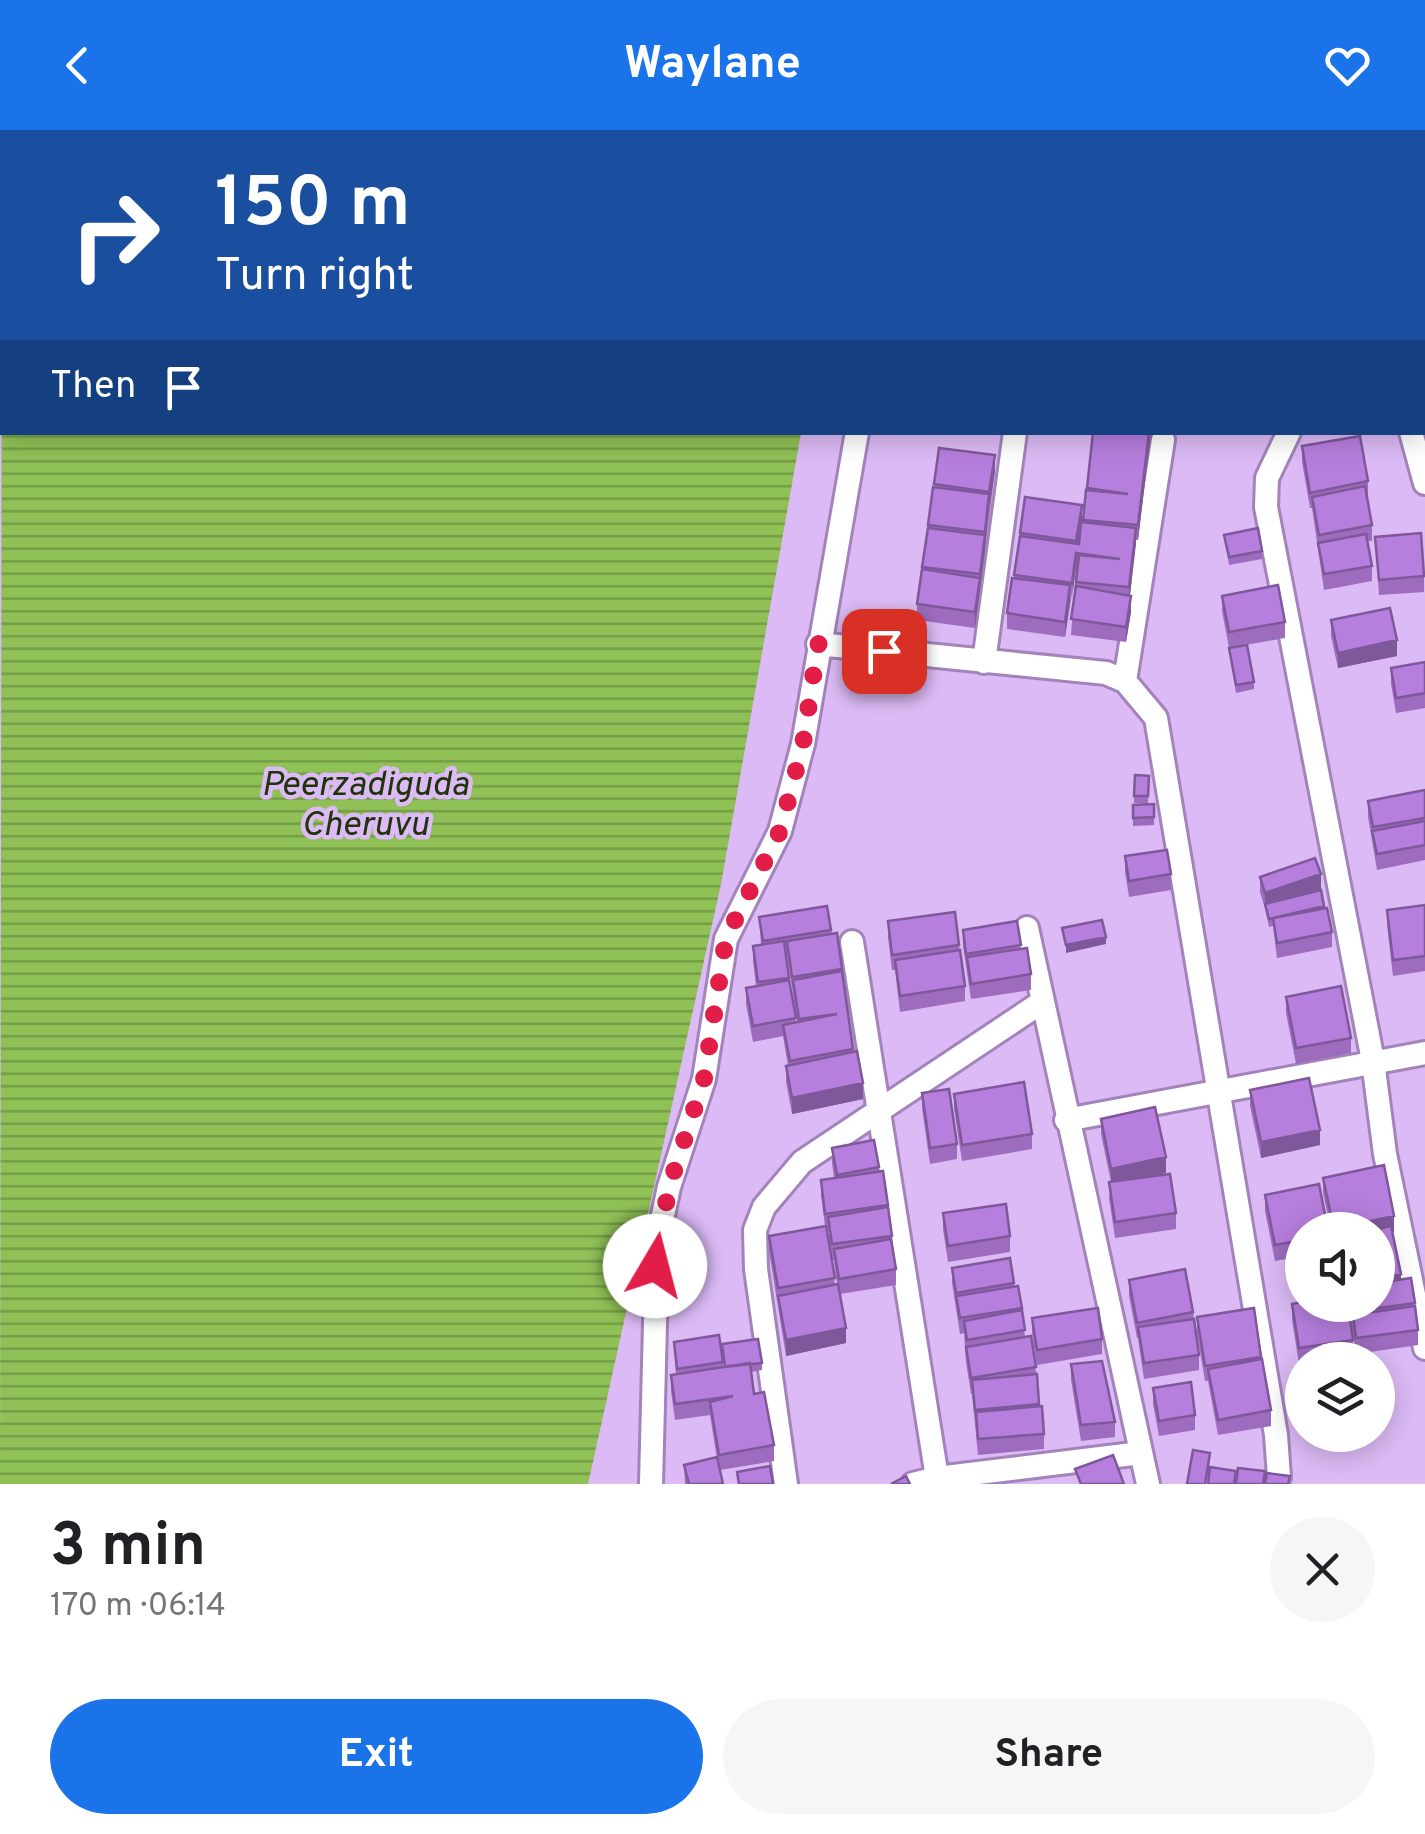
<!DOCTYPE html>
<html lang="en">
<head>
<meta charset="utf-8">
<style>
	body { margin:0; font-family:Overpass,sans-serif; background:#f6f6f6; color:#202124; height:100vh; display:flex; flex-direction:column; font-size:38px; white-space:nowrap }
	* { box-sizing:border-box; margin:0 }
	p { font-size:32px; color:#757577 }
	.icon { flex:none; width:55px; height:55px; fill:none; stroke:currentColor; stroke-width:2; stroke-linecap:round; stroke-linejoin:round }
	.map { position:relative; height:1354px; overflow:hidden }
	.panel { display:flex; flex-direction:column; background:#fff; flex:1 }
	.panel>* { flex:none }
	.top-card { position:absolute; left:0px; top:0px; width:1425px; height:305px; box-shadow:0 5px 25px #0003; background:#1a4fa0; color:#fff; overflow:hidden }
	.tools { position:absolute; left:1285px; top:1082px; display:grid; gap:20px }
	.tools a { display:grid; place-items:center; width:110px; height:110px; border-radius:50%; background:#fff; box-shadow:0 5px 25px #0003; font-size:50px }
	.pin { position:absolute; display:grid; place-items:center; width:85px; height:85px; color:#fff; margin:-42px; border-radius:20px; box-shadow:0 5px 15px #0006 }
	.me { position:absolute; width:110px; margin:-55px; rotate:8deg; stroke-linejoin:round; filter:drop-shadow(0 0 8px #0008) }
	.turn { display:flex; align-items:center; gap:35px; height:210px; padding:0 50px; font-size:45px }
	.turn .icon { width:130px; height:130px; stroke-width:2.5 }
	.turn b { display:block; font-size:70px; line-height:85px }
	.then { display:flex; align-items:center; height:95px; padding:0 50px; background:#0003; gap:20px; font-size:38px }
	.round { display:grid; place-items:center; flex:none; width:105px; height:105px; border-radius:52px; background:#f6f6f6 }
	.overview { display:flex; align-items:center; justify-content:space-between; height:170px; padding:0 50px }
	h1 { font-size:60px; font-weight:700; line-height:75px }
	.cta { display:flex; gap:20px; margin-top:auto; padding:20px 50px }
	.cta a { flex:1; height:115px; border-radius:60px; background:#1a73e8; color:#fff; font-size:40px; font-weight:700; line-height:115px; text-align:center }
	.cta a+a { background:#f6f6f6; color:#202124 }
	header { display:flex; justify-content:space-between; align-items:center; height:130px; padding:0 50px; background:#1a73e8; color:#fff; font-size:45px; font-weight:700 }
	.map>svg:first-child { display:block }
	.water { fill:url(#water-rules) }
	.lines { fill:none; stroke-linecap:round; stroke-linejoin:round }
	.street-casing { stroke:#a383bb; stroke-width:28 }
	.street { stroke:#fff; stroke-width:22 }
	.wall { fill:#9d6cbe; fill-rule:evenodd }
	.shaded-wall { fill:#7f589b }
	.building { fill:#b67edd; stroke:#7f589b; stroke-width:2.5 }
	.route { stroke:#e11d48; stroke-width:18; stroke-dasharray:0 32.4 }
	.labels { text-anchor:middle; stroke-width:9; stroke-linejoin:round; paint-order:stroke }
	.water-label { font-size:35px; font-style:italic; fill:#213408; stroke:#dbbaf5 }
</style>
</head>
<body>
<header><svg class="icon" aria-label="back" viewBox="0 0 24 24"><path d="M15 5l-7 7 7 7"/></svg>Waylane<svg class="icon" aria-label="heart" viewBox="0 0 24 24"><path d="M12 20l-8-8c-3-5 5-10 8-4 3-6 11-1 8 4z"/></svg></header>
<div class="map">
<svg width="1425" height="1354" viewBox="0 0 1425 1354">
	<defs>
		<pattern id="water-rules" width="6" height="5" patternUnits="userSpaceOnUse" patternTransform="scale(2.5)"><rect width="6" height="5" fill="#90c156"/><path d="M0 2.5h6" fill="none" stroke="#769c48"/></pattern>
	</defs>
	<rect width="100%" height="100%" fill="#dbbaf5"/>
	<path class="water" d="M118,0H854L116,2Z
		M2,62V302L801,303L721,754L588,1354H0Z"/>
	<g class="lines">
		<g class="street-casing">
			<path id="street" d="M919,2L920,0
				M1422,93L1425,91
				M1289,302L1267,348L1266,377L1373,931L1385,1024L1425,1218
				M1411,302L1425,353
				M818,514L1106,543L1125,551L1156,588L1276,1305L1279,1347
				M984,532L1015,302
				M1125,551L1163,310
				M1027,798L1148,1354
				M852,812L938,1354
				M1066,990L1425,923
				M651,1354L657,1113L669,1057L704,949L726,809L780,701L803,614L857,302
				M786,1354L756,1139L755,1100L764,1077L802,1032L1042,872
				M913,1354L937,1348L1141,1323"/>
		</g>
		<use href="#street" class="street"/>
	</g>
	<path class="wall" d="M1093,302H1152V309H1150L1138,410H1136L1130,466L1131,482L1126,512L1071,505L1076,438L1065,507L1007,499V483L1014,448L1020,403L1083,392Z
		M1302,316L1368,351V367H1367L1372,395V411H1368L1372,436V451L1324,460L1312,378H1310L1302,332Z
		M939,318L995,341L975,498L917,490V474Z
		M1224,405L1262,421V429L1229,435Z
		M1375,407L1424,446V462L1379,465Z
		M1222,466L1285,492V508L1229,518L1222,481Z
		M1331,490L1397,526L1338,538L1331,506Z
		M1229,518L1254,552V559L1236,563Z
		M1425,532V578L1396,583L1391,554V538Z
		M1135,645L1149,646L1148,674L1134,673Z
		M1425,660V730L1377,740L1368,687V671Z
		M1154,674V695L1133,696V675Z
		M1125,726L1171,744V760L1129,767L1125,742Z
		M1260,747L1321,759L1312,762L1324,778L1332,802V817L1277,828L1273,796L1269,797L1265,778L1260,762Z
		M1425,775V841L1393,846L1387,795V780Z
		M759,787L831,800L842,839L853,922L863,969L792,984L786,952V936H788L783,906L753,912L746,874V858L756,856L753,831V816L761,814ZM786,823H787L797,892H796Z
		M888,791L959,815L965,856V871L900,882L895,840H892L888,807Z
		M1017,791L1021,819L1031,844V860L971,869L963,816V800Z
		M1286,867L1351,908V923L1296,934L1286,883Z
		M1250,960L1320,1015L1261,1028L1250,976Z
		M922,963L957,1014V1029L930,1034L922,978Z
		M954,964L1032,1004V1019L962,1031L954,979Z
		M1101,989L1166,1043L1148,1047L1176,1083V1099L1115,1108L1109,1068L1111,1052L1101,1004Z
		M832,1018L879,1037L888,1075L896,1139V1155L840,1164L846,1213L786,1226L769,1121V1106L825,1096L821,1065V1050L834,1048L832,1033ZM826,1099H828L832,1130H834L837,1154L835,1155Z
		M1323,1048L1394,1102H1392L1401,1150L1411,1148L1418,1200V1215L1356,1224L1349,1175H1378V1100H1331L1323,1063Z
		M1265,1065L1302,1100V1126L1275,1131L1265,1081Z
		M943,1083L1010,1106V1122L948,1132L943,1099Z
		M952,1138L1014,1153V1156H1018L1025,1207L1037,1244L1039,1277L1044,1304V1319L978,1325L972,1264H971L966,1232L964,1203L960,1204L952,1153Z
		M1129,1150L1193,1182L1199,1225V1240L1144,1249L1138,1208H1137L1129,1166Z
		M1292,1174L1353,1210V1225L1324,1230H1302V1233L1299,1234L1292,1190Z
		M1254,1178L1271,1280V1296L1218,1305L1208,1251H1205L1197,1203V1187Z
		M1032,1188L1102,1209V1224L1037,1235L1032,1204Z
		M674,1212L723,1232V1238L724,1237L722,1222L762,1233V1240L751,1242L754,1264L774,1315V1331L720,1340L723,1354H685L684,1335L717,1329L710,1285L675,1290L671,1261V1245H676Z
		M1071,1234L1115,1292V1307L1081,1311L1071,1250Z
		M1153,1258L1195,1285V1300L1159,1306L1153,1274Z"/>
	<path class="shaded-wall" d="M1425,3V19L1422,20V4Z
		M1150,302V312L1138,410V395Z
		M995,325V341L989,378V362Z
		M989,364L985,421L975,498V482Z
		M1082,375V391L1072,469L1076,411Z
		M1136,398V414L1129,473V457Z
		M1070,455V471L1065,507V492Z
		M1131,466V482L1126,512V497Z
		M1397,510V526L1338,538V523Z
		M1321,744V759L1266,778L1265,774V778V763Z
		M1106,807V814L1066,823V815Z
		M863,953V969L792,984V968Z
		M1320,1000V1015L1261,1028V1012Z
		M1166,1027V1043L1111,1055V1039Z
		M1394,1086V1102L1378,1105V1100H1334Z
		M1401,1144V1160L1378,1165V1149Z
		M846,1198V1213L786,1226V1210Z"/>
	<path class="building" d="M1255,0H1305L1304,2H1255Z
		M1361,0H1388L1390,2H1362Z
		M1400,0H1425V3L1422,4V2H1402Z
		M1425,26V60L1422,56V27Z
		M1093,302H1149L1138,395L1083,390L1086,360L1128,364L1087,358Z
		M1360,306L1368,351L1310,363L1302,316Z
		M939,318L995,325L989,362L934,354Z
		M1365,356L1372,395L1319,405L1312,367Z
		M933,357L989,364L985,402L928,395Z
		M1025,367L1082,375L1076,411L1020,403Z
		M1081,392L1136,398L1129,457L1076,452L1079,425L1120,429L1076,423L1072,453L1014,445L1020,406L1079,414Z
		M928,398L985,405L980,444L922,437Z
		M1258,398L1262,421L1229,427L1224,405Z
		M1421,403L1424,446L1379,450L1375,407Z
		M1366,404L1372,436L1324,444L1318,413Z
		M922,439L980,448L975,482L917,474Z
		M1012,448L1070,455L1065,492L1007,483Z
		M1278,455L1285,492L1229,502L1222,466Z
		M1076,456L1131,466L1126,497L1071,489Z
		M1390,478L1397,510L1338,523L1331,490Z
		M1247,515L1254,552L1236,555L1229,518Z
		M1425,532V563L1396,568L1391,538Z
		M1135,645L1149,646L1148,666H1134Z
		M1425,660V688L1373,697L1368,671Z
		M1154,674V687L1133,688V675Z
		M1425,691V715L1377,724L1372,701Z
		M1167,720L1171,744L1129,751L1125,726Z
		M1315,728L1321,744L1265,763L1260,747Z
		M1321,760L1324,776L1269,789L1265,774Z
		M1425,775V826L1393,830L1387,780Z
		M827,776L831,800L763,811L759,787Z
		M1327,778L1332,802L1277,813L1273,788Z
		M955,782L959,815L892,825L888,791Z
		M1102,790L1106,807L1066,815L1062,798Z
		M1017,791L1021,815L966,824L963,800Z
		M837,803L842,839L792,847L787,811Z
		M784,811L789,848L758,852L753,816Z
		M1027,818L1031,844L971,854L967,827Z
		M960,820L965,856L900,866L895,830Z
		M842,841L853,919L790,931L783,895L837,884L799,889L793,850Z
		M789,850L796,888L753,896L746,858Z
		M1341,856L1351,908L1296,918L1286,867Z
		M857,921L863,953L792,968L786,936Z
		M1309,948L1320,1000L1261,1012L1250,960Z
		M1024,952L1032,1004L962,1015L954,964Z
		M949,959L957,1014L930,1018L922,963Z
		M1155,977L1166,1027L1111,1039L1101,989Z
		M874,1010L879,1037L837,1045L832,1018Z
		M1384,1035L1394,1086L1334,1099L1323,1048Z
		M883,1041L888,1075L825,1084L821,1050Z
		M1170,1044L1176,1083L1115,1092L1109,1052Z
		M1319,1054L1328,1100H1302V1110L1275,1115L1265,1065Z
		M1006,1074L1010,1106L948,1116L943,1083Z
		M888,1077L892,1106L832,1114L828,1087Z
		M826,1096L835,1148L778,1158L769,1106Z
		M1391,1096L1401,1144L1378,1149V1100H1374Z
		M891,1109L896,1139L839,1149L834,1119Z
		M1010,1128L1014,1153L956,1163L952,1138Z
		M1185,1139L1193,1182L1137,1193L1129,1150Z
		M1411,1148L1415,1173L1352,1182L1351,1175H1378V1153Z
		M838,1154L846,1198L786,1210L778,1166Z
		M1018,1156L1022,1178L960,1188L956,1166Z
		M1302,1172V1175H1348L1353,1210L1299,1218L1292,1174Z
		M1415,1176L1418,1200L1356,1208L1353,1185Z
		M1098,1178L1102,1209L1037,1220L1032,1188Z
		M1254,1178L1261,1227L1205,1236L1197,1187Z
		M1022,1180L1025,1200L967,1210L964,1191Z
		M1194,1189L1199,1225L1144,1233L1138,1197Z
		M719,1205L723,1232L677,1239L674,1212Z
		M1031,1206L1036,1237L971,1248L966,1217Z
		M758,1209L762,1233L725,1237L722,1214Z
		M1262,1229L1271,1280L1218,1290L1208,1239Z
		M1102,1231L1115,1292L1081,1295L1071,1234Z
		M750,1233L754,1264L764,1262L774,1315L719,1325L710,1272L733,1266L675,1274L671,1245Z
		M1037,1244L1039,1274L975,1280L972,1250Z
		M1191,1252L1195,1285L1159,1291L1153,1258Z
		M1042,1276L1044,1304L978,1309L976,1282Z
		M1193,1320L1210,1323L1205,1354H1187Z
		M1113,1325L1124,1354H1081L1075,1339Z
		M717,1327L723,1354H689L684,1335Z
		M770,1336L773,1354H739L737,1342Z
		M1210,1337L1236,1341L1234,1354H1208Z
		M1238,1338L1265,1341L1263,1354H1236Z
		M1267,1343L1290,1346L1288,1354H1265Z
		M906,1346L910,1354H891Z"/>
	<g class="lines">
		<path class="route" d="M655,1136L669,1057L704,949L726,808L780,701L803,614L818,514L884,521"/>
	</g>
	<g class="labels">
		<g class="water-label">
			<text x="365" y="665">Peerzadiguda<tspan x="365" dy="40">Cheruvu</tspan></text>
		</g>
	</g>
</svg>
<div class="tools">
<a><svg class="icon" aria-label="sound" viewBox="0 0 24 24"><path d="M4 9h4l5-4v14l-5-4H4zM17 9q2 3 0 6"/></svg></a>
<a><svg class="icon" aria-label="layers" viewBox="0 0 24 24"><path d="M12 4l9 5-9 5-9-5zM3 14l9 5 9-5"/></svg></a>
</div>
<div class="pin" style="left:884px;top:521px;background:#d93025"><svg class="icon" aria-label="arrive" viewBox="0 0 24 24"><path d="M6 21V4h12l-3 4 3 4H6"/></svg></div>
<svg class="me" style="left:655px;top:1136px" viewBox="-20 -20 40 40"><circle r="19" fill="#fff"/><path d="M0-13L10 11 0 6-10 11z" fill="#e11d48"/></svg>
<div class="top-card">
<div class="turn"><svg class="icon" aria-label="right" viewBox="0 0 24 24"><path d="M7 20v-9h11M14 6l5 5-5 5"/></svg><div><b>150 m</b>Turn right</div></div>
<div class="then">Then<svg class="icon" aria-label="arrive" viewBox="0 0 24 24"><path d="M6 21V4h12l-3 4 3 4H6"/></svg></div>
</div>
</div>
<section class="panel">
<div class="overview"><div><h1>3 min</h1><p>170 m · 06:14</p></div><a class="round"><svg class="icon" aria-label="close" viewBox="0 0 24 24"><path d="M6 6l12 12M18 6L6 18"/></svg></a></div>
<div class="cta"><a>Exit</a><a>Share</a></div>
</section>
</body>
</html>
